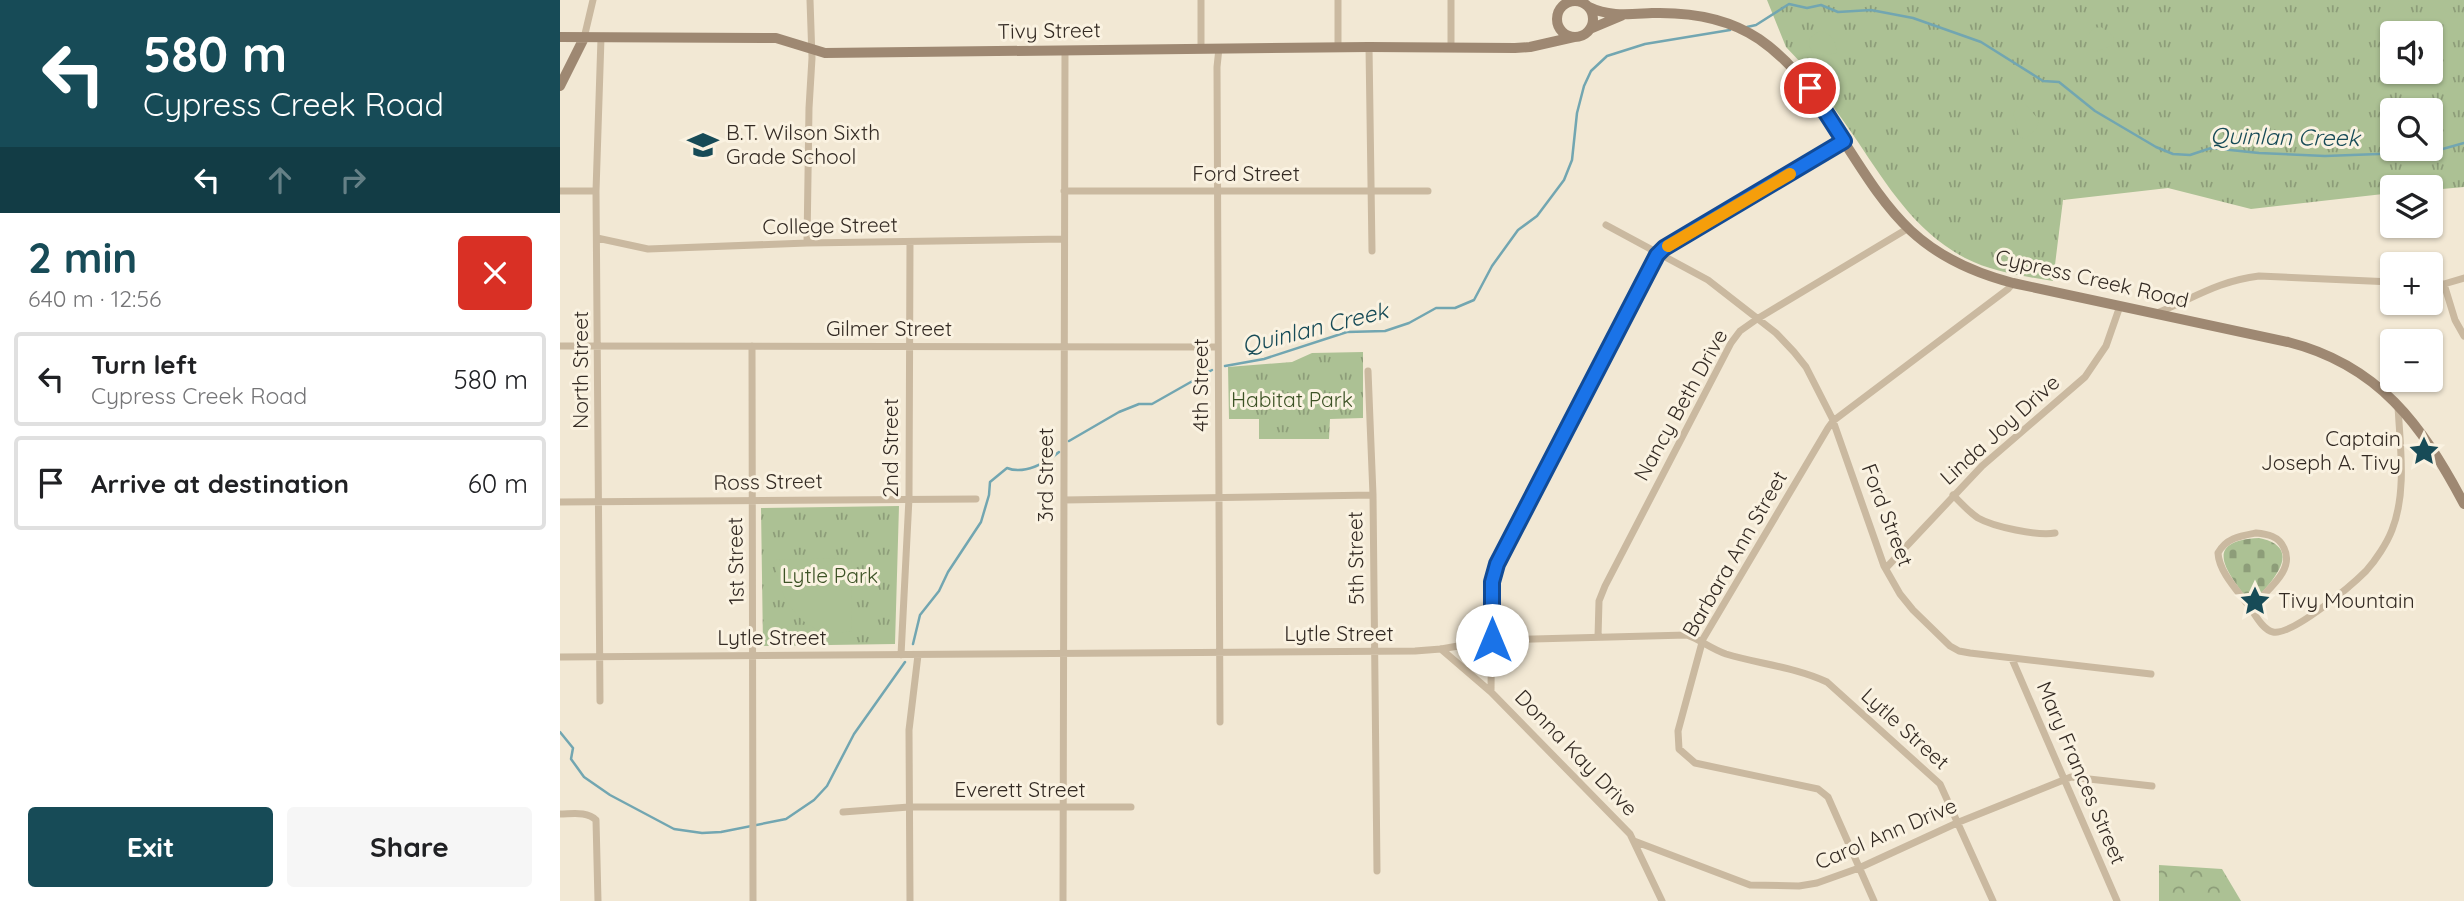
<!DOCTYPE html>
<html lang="en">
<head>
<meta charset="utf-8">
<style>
	body { margin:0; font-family:Quicksand,sans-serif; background:#f6f6f6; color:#202124; height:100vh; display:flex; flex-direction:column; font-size:26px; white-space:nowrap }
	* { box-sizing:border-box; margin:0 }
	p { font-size:23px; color:#757577 }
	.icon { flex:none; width:38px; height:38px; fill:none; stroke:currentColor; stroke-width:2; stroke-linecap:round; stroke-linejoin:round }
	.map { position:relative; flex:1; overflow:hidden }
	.sheet { display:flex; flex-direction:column; background:#fff; width:560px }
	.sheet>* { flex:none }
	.banner { background:#174b57; color:#fff; overflow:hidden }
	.fabs { position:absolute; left:1820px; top:21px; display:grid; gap:14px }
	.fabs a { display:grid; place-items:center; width:63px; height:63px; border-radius:7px; background:#fff; box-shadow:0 2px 5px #0004; font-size:35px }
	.pin { position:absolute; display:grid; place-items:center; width:60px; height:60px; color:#fff; margin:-30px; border:4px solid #fff; border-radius:50%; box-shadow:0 2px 7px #0007 }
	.me { position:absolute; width:77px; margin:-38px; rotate:0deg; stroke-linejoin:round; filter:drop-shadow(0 0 5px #0008) }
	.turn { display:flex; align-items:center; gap:24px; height:147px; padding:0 28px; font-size:32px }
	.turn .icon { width:91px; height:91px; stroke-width:2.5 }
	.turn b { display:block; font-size:49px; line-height:60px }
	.lanes { display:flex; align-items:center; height:66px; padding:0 28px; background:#0003; justify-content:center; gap:35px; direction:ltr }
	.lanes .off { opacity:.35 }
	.round { display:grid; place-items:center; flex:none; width:74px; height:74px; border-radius:7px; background:#f6f6f6 }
	.headline { display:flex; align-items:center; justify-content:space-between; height:119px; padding:0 28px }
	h1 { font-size:42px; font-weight:700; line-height:52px; color:#174b57 }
	.action { display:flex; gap:14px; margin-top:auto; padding:14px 28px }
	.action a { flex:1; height:80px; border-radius:7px; background:#174b57; color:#fff; font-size:28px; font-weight:700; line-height:80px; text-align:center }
	.action a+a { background:#f6f6f6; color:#202124 }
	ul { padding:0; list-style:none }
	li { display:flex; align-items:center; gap:21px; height:94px; margin:0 14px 10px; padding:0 14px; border:4px solid #e0e0e0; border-radius:7px }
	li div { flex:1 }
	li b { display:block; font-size:26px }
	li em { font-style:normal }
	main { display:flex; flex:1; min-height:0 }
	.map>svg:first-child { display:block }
	.grass { fill:url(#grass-tufts); fill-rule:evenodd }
	.forest { fill:url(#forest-crowns) }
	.cemetery { fill:url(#cemetery-stones) }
	.pitch { fill:#acc194 }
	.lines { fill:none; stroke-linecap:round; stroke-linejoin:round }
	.stream { stroke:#72a6b1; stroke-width:2.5 }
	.street { stroke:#cab9a0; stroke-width:7 }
	.secondary { stroke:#9e8872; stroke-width:10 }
	.route-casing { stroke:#114b97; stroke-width:18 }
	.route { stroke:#1a73e8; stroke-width:12 }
	.slow { stroke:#f59e0b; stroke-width:12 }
	.labels { text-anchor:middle; stroke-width:6; stroke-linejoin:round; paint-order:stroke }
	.street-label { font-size:21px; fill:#342b24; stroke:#faf2e1 }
	.poi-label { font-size:21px; fill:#342b24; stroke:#faf2e1; text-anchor:start }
	.park-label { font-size:21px; fill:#3d5326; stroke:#faf2e1 }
	.water-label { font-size:23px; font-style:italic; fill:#174b57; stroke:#faf2e1 }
</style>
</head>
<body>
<main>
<section class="sheet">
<div class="banner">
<div class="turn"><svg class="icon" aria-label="left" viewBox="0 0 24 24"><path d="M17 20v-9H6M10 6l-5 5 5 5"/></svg><div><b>580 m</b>Cypress Creek Road</div></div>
<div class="lanes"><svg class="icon" aria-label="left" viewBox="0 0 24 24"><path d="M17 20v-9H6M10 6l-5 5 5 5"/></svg><svg class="icon off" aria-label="ahead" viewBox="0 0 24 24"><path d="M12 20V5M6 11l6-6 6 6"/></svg><svg class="icon off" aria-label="right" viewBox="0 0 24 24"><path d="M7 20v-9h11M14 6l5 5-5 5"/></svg></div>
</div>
<div class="headline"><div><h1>2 min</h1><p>640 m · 12:56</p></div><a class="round" style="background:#d93025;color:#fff"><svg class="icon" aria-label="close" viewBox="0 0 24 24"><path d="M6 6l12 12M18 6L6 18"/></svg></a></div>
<ul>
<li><svg class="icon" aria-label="left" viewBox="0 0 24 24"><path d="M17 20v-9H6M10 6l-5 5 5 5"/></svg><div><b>Turn left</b><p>Cypress Creek Road</p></div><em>580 m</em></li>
<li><svg class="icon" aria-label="arrive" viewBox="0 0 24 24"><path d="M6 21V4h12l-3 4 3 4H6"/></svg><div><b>Arrive at destination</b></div><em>60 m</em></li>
</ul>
<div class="action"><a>Exit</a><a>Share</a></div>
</section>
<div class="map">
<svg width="1904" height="901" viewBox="0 0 1904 901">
	<defs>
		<pattern id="grass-tufts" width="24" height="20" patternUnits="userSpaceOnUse" patternTransform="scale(1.75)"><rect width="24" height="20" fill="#acc194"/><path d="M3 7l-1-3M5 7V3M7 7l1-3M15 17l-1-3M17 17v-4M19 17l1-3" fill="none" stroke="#8d9d79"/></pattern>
		<pattern id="forest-crowns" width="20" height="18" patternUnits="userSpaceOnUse" patternTransform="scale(1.75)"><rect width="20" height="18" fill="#acc194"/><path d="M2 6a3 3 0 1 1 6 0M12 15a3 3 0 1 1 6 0" fill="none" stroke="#8d9d79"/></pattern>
		<pattern id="cemetery-stones" width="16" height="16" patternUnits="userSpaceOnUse" patternTransform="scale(1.75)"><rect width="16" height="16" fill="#acc194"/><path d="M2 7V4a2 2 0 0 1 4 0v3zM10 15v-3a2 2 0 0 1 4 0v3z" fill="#8d9d79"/></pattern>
	</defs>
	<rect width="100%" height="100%" fill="#f2e8d4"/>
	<path class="grass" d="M1207,0H1904V187L1871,190V187H1832V193L1691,209L1608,188L1503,200L1493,281C1463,276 1432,272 1405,258C1356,232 1328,187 1298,142C1280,116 1261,89 1242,64L1226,47ZM1832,33H1871V72H1832ZM1832,110H1871V149H1832Z
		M803,352V418L770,419L769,439H699V419H669L668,367L732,362L752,353Z
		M339,506L335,644L203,646L201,508Z"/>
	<path class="forest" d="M1599,865L1662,869L1681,901H1599Z"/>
	<path class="cemetery" d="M1699,538C1748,548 1708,586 1691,604C1670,575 1638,541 1699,538Z"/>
	<path class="pitch" d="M1541,27L1553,36L1554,45L1535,52L1529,46V34L1534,28Z
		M1259,31C1270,32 1278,41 1276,53L1262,56L1253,53L1249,46L1250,38Z
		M1458,104H1465L1479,120L1476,129L1465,139L1460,137C1457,131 1456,120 1453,113Z
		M291,558L292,631C284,632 273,634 265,632C232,623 218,590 214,560Z"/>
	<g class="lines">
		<path class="stream" d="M1187,27L1196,25L1229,4L1247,8L1261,5L1278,12L1311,10L1353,18L1421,42L1483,81L1499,82L1535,111L1596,147L1613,154L1630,155L1651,148L1699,153L1765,156L1872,152L1904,143
			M665,366L704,359L787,332L825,331L849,323L876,308H895L914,300L932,266L958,230L977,216L1004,180L1012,160L1017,113L1024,86L1031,71L1047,56L1085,44L1170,30
			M509,441L559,412L579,404H592L652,370
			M353,644L360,615L379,591L388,572L421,522L429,495L430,482L447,468C464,475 486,463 499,452
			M0,732L13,748L11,759L24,777L50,795L114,829L142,833L161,832L226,819L254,800L267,786L294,734L345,662"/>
		<path class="street" d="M778,0V48
			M24,38L33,0
			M809,47L812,251
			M641,48V0
			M659,48L657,67L660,722
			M891,48V0
			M0,191H36
			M504,191H868
			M1046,225L1148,280L1216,333L1234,352L1246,367L1272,418L1324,566L1340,594L1353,610L1390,646L1399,651L1410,653L1591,674
			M37,238L88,249L247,243L504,239
			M247,243L249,108L252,58L250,0
			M1884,284L1895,320L1904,336
			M1871,285L1884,284L1904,278
			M1597,313C1634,298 1658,281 1699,276L1832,282
			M0,346L658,347
			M192,346L193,901
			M808,371L813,495L817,871
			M1393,495C1401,503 1409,512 1418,518C1434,527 1477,536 1495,533
			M504,500L813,495
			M0,502L416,499
			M1696,533C1707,534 1719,536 1724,548C1736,572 1703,592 1691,609C1680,593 1659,573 1658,553C1666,538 1680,536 1696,533Z
			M1326,568L1422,466L1525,377L1546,346L1560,306
			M1691,609C1696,616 1703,630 1713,632C1732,636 1792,585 1806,571C1816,560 1827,543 1832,530C1847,492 1840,446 1838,406
			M1038,637L1039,601L1045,586L1171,343L1180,331L1197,319L1347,229
			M881,649L931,692
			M341,655L349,498L350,242
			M0,657L855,651L881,649L932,640L1127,635C1141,640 1151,649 1166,654C1199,664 1235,667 1267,682L1380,784L1433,901
			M1452,659L1557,901
			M40,701L36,191L41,38
			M283,812L349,807H571
			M0,814C12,814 27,811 36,820L38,901
			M1074,841L1190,885L1239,886L1257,883L1299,868L1399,822L1511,777L1592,786
			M350,901L349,730L358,655
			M503,901L505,50
			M1102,901L1070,834L931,692L932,582L934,573L1097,255L1104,248L1284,141
			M1314,901L1268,797L1258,789L1135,763L1119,749L1118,731L1143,639L1268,428L1273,421L1448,289L1453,283"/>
		<path class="secondary" d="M997 19a18 18 0 1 1 36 0a18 18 0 1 1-36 0Z
			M1029,7C1049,17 1070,14 1092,13C1129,12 1168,18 1199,39C1228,59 1247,84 1266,114C1323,200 1345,255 1453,283L1728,342C1819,365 1862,425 1904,504
			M1030,29L1061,16
			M0,37L216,38L265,53L809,47L955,48L970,47L1014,37
			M0,86L24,38"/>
	</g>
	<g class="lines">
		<g class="route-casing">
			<path id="route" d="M932,640V582L937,564L1097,255L1104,248L1284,141L1250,88"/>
		</g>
		<use href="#route" class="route"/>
		<path class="slow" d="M1108,246L1230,174"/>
	</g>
	<defs>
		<g id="school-bare" transform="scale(2.415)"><path d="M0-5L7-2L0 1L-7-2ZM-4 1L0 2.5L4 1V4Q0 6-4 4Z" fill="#174b57" stroke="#faf2e1" stroke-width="2.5" paint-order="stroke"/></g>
		<g id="sight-bare" transform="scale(2.415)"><path d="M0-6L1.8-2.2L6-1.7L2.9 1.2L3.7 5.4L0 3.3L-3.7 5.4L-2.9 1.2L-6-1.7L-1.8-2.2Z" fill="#174b57" stroke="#faf2e1" stroke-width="2.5" paint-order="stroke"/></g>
	</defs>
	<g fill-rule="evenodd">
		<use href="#school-bare" x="143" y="145"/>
		<use href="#sight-bare" x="1864" y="451"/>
		<use href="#sight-bare" x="1695" y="601"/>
	</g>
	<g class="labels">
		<g class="street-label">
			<text transform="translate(489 31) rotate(-1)" y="7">Tivy Street</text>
			<text x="686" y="181">Ford Street</text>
			<text transform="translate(270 226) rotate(-1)" y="7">College Street</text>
			<text transform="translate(1532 279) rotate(13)" y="7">Cypress Creek Road</text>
			<text x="329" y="336">Gilmer Street</text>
			<text transform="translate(21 370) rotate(-90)" y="7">North Street</text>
			<text transform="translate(641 385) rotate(-90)" y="7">4th Street</text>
			<text transform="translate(1121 405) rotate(-61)" y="7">Nancy Beth Drive</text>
			<text transform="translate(1440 430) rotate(-42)" y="7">Linda Joy Drive</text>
			<text transform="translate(331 448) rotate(-90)" y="7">2nd Street</text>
			<text transform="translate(486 475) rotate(-90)" y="7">3rd Street</text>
			<text transform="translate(208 482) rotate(-1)" y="7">Ross Street</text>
			<text transform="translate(1327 515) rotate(69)" y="7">Ford Street</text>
			<text transform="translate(1175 554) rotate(-60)" y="7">Barbara Ann Street</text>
			<text transform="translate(796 558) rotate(-91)" y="7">5th Street</text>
			<text transform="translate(176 561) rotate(-91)" y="7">1st Street</text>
			<text x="779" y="641">Lytle Street</text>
			<text x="212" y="645">Lytle Street</text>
			<text transform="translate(1345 729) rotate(42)" y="7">Lytle Street</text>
			<text transform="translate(1016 753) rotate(46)" y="7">Donna Kay Drive</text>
			<text transform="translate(1521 773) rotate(67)" y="7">Mary Frances Street</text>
			<text x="460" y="797">Everett Street</text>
			<text transform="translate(1326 834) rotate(-23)" y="7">Carol Ann Drive</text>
		</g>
		<g class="poi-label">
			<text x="166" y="140">B.T. Wilson Sixth<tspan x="166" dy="24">Grade School</tspan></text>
			<text x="1841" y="446" text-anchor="end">Captain<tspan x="1841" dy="24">Joseph A. Tivy</tspan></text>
			<text x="1718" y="608">Tivy Mountain</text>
		</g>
		<g class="park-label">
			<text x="732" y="407">Habitat Park</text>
			<text x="270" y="583">Lytle Park</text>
		</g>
		<g class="water-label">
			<text transform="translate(1725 137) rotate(1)" y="8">Quinlan Creek</text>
			<text transform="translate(755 328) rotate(-14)" y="8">Quinlan Creek</text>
		</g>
	</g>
</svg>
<div class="fabs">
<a><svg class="icon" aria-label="sound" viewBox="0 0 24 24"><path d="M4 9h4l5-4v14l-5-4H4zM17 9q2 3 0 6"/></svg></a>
<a><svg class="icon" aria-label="search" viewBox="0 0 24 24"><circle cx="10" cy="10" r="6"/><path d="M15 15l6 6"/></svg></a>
<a><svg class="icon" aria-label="layers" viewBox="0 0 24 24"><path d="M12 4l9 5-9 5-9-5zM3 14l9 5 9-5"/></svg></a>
<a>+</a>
<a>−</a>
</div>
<div class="pin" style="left:1250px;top:88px;background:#d93025"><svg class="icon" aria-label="arrive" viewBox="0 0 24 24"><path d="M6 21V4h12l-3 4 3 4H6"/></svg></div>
<svg class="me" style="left:932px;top:640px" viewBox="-20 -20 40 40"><circle r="19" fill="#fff"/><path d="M0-13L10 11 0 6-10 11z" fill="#1a73e8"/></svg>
</div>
</main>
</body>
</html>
